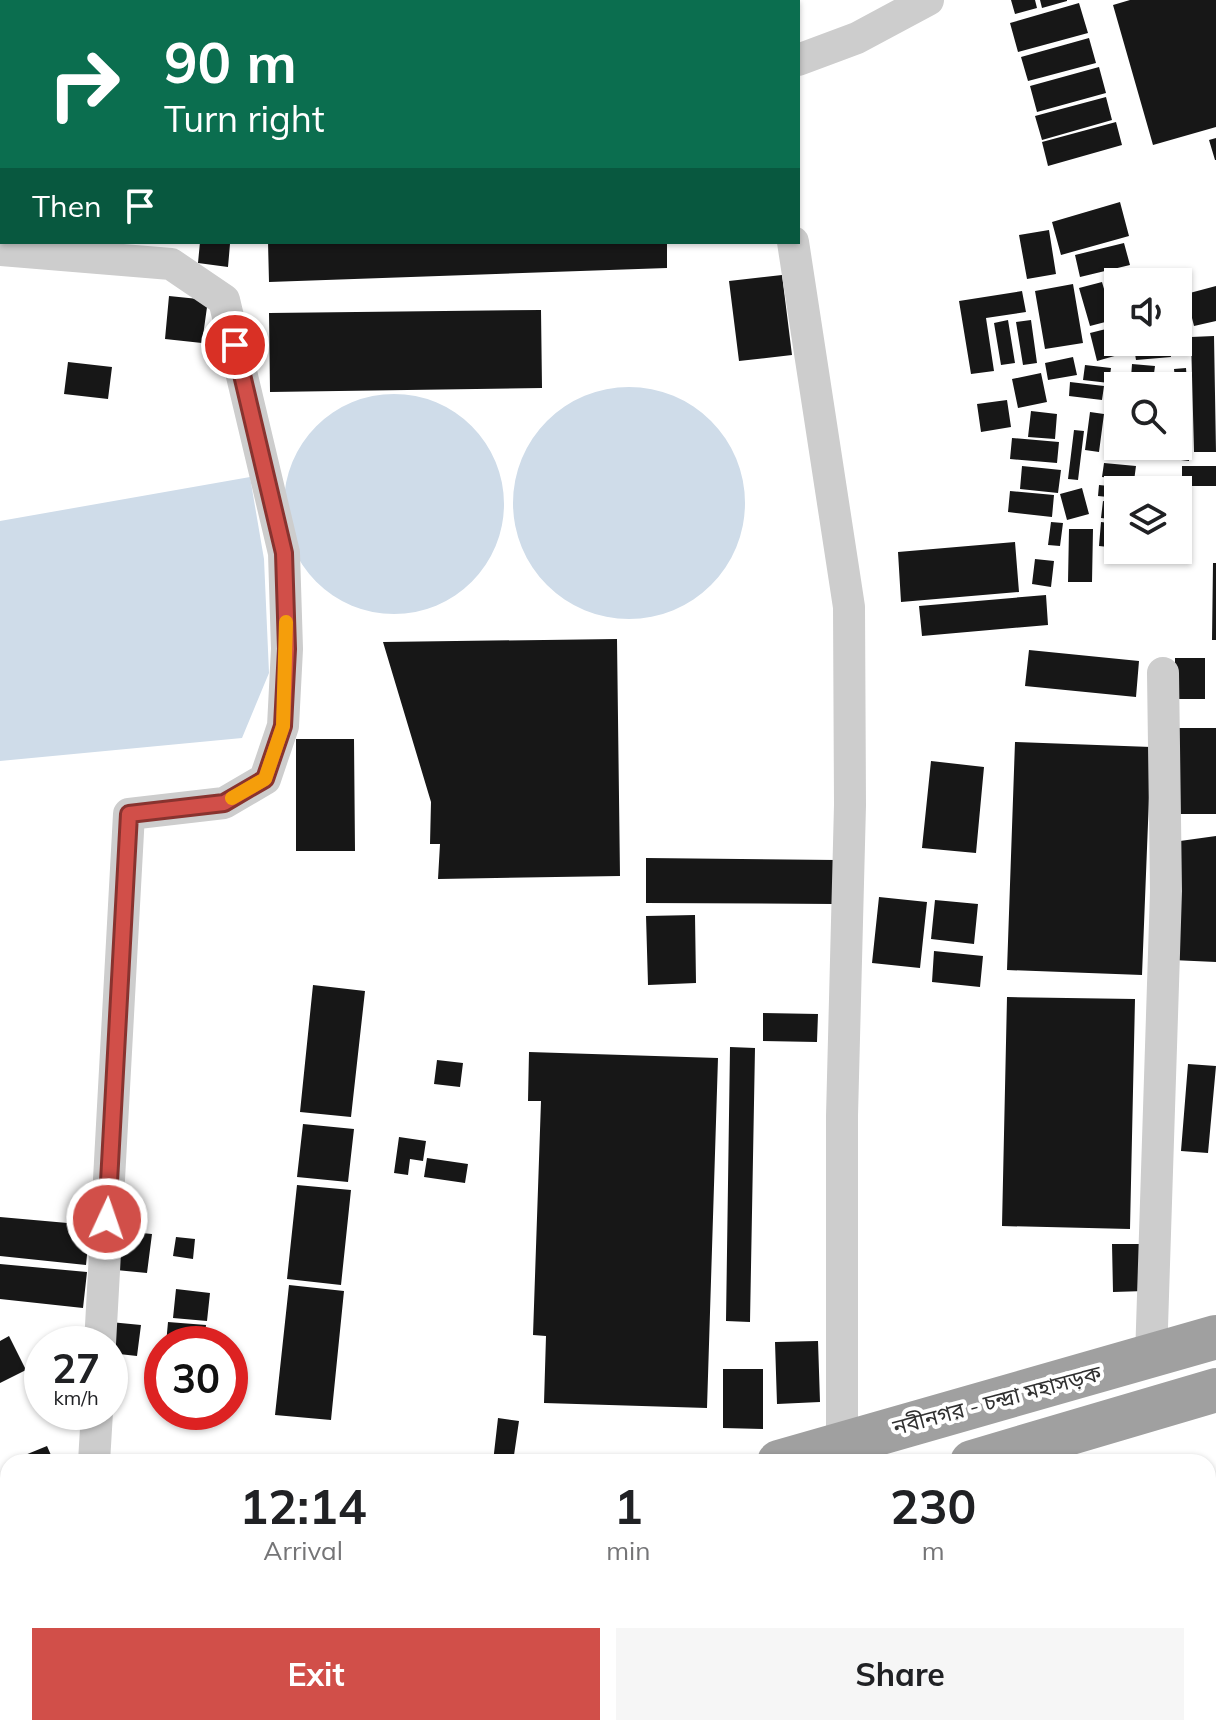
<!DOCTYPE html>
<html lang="en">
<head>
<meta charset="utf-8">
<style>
	body { margin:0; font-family:Mulish,"Noto Sans Bengali",sans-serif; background:#f6f6f6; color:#202124; height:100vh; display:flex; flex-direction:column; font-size:30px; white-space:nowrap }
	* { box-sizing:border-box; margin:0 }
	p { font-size:26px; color:#757577 }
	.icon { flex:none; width:44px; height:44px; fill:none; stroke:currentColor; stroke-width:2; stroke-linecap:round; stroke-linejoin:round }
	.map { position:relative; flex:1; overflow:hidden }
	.details { position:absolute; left:0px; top:1454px; width:1216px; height:282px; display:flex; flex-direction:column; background:#fff; border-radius:24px 24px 0 0; box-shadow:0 2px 6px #0004 }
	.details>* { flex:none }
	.banner { position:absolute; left:0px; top:0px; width:800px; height:244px; box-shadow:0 2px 6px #0004; background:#0b6e4f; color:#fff; overflow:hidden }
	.fabs { position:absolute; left:1104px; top:268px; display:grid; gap:16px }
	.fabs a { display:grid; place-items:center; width:88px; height:88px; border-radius:0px; background:#fff; box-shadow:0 2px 6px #0004; font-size:40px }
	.speed { position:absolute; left:24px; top:1326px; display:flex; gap:16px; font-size:40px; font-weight:700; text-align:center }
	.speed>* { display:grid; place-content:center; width:104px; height:104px; border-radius:50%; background:#fff; box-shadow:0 2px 6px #0004; line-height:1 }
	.speed small { font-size:20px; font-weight:400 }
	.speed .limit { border:12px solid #d22; background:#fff; color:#111 }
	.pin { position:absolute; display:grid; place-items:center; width:68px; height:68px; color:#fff; margin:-34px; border:4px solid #fff; border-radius:50%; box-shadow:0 2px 8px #0007 }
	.me { position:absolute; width:88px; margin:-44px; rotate:3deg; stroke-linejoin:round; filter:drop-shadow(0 0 6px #0008) }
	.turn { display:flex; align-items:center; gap:28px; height:168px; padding:0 32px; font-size:36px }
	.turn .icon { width:104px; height:104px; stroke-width:2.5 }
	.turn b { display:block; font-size:56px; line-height:68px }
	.then { display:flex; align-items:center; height:76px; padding:0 32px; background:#0003; gap:16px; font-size:30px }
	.eta { display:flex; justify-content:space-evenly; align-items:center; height:136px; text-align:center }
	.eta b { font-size:48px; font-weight:700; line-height:56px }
	.primary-button { display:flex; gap:16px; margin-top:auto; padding:16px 32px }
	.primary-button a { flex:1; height:92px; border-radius:0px; background:#d14f49; color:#fff; font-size:32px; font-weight:700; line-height:92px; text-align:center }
	.primary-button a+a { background:#f6f6f6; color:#202124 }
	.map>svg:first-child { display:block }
	.green { fill:#e2e9dd }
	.water { fill:#cfdce9 }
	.building { fill:#171717 }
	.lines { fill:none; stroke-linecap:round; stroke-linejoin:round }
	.service { stroke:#cdcdcd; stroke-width:16 }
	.minor { stroke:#cdcdcd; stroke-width:32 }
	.trunk { stroke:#a0a0a0; stroke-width:44 }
	.route-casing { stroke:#88332f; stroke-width:20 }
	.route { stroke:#d14f49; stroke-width:14 }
	.slow { stroke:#f59e0b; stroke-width:14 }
	.labels { text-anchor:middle; stroke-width:8; stroke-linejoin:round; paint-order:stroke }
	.street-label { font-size:22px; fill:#303030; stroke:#fff }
</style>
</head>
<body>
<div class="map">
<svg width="1216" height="1735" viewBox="0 0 1216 1735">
	<rect width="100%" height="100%" fill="#fff"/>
	<path class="green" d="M921,1728H1075V1735H920Z
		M1083,1728H1100L1211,1735H1082Z"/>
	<path class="water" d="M513 503a116 116 0 1 1 232 0a116 116 0 1 1-232 0Z
		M284 504a110 110 0 1 1 220 0a110 110 0 1 1-220 0Z
		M250,477L264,559L269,673L242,738L0,761V521Z"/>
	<path class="building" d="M1011,0H1035L1037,8L1015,14Z
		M1040,0H1067V1L1042,8Z
		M1130,0H1216V127L1153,145L1113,5Z
		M1079,3L1088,33L1018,52L1010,23Z
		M1089,38L1096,63L1028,81L1021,57Z
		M1099,67L1106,93L1037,112L1030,86Z
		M1106,97L1112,120L1042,140L1035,116Z
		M1116,122L1122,145L1048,166L1042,142Z
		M1216,138V160H1215L1209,140Z
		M1120,202L1129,236L1061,255L1052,222Z
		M1049,230L1056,274L1027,279L1019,235Z
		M200,242L230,244L228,267L198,263Z
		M268,242H667V268L269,282Z
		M1124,243L1130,265L1080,277L1075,255Z
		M1165,274L1168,282H1154L1153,278Z
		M782,275L792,355L739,361L729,281Z
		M1102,282L1113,320L1090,326L1079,288Z
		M1073,284L1083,343L1045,349L1035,291Z
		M1216,286V321L1194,326L1186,294Z
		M1022,291L1026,312L986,318L994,371L971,374L959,301Z
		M169,296L208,300L202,343L165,339Z
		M541,310L542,388L270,392L269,313Z
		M1008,320L1015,363L1001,365L994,323Z
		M1031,320L1037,363L1023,365L1016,322Z
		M1118,326V342H1122L1125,353L1097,361L1090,333Z
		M1214,336L1216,452H1194L1191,337Z
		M1170,344L1171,357L1136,360L1134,348Z
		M1073,357L1077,375L1048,380L1045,363Z
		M68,362L112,367L108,399L64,394Z
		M1132,364L1155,366L1153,381L1131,378Z
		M1085,365L1111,368L1109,383L1083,380Z
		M1186,368L1189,409H1178L1174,369Z
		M1041,373L1047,402L1018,408L1012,379Z
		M1156,376H1169V386H1157Z
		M1070,382L1104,386L1102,400L1069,396Z
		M1112,382L1129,384L1118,386V404L1110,403Z
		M1007,400L1011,427L981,432L977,404Z
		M1031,411L1057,414L1055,439L1028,437Z
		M1090,412L1104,414L1099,452L1085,450Z
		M1178,416H1192L1189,461L1173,459L1174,446H1178Z
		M1114,419H1118V446H1126L1125,455L1109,453Z
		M1074,430L1084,431L1078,480L1068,479Z
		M1012,438L1059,442L1057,463L1010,459Z
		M1104,463L1136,466L1134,481L1102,477Z
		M1022,466L1061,470L1058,493L1020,489Z
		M1182,466H1216V486H1182Z
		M1099,485L1128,488L1127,490H1118V498L1098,496Z
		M1082,488L1089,514L1067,520L1060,494Z
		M1010,491L1054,495L1052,517L1008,512Z
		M1103,501L1118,503V520L1101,518Z
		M1051,522L1063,523L1060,546L1048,545Z
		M1101,522L1118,524V548L1099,546Z
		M1069,529H1093L1092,582H1068Z
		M1015,542L1019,592L901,602L898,552Z
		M1035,559L1054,561L1051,587L1032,584Z
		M1213,563H1216V640H1212Z
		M1046,595L1048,625L922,636L919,606Z
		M617,639L620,876L438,879L440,844H430L431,802L383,642Z
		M1029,650L1139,661L1136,697L1025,686Z
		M1175,658H1205V699H1175Z
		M1176,728H1216V814H1177Z
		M296,739H354L355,851H296Z
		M1015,742L1151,747L1142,975L1007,970Z
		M931,761L984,767L976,853L922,848Z
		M1216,836V962L1172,960L1180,841Z
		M646,858L836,860L835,904L646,903Z
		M879,897L927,902L920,968L872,963Z
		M935,900L978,904L974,944L931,939Z
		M695,915L696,983L648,985L646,916Z
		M934,951L983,956L980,987L932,982Z
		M313,985L365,991L351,1117L300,1112Z
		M1007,997L1135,999L1130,1229L1002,1226Z
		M763,1013L818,1014L817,1042L763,1041Z
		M730,1047L755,1048L750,1322L726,1321Z
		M529,1052L718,1058L707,1408L544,1403L546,1336L533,1335L541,1101H528Z
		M437,1060L463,1063L460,1087L434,1084Z
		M1188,1064L1216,1066L1208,1153L1181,1151Z
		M303,1124L354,1129L348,1182L297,1177Z
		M399,1137L426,1141L423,1161L410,1159L408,1175L394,1173Z
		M427,1158L468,1164L465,1183L424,1177Z
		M297,1185L351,1190L341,1285L287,1279Z
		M0,1217L90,1225L86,1265L0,1256Z
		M121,1231L152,1234L147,1273L116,1270Z
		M176,1237L195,1239L193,1259L173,1256Z
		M1112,1244H1145V1291L1113,1292Z
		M0,1264L87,1272L83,1308L0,1299Z
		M289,1285L344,1291L331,1420L275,1415Z
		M176,1289L210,1293L207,1321L173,1318Z
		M110,1322L141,1325L137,1356L110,1353Z
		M168,1322L206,1325L204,1344H166Z
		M9,1336L26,1370L0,1383V1341Z
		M818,1341L820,1402L777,1404L775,1342Z
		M723,1369H763V1429L723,1428Z
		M498,1418L519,1421L513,1462H493Z
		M47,1446L54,1462H8Z
		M0,1482L8,1502V1524L0,1528Z
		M8,1558V1587L0,1561Z
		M751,1728H870V1735H750Z"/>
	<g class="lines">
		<path class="service" d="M609,1735L610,1728"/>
		<path class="minor" d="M798,60L857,38L928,0
			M793,242L849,607L850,805L842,1116V1443
			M0,250L171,264L224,300L284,553L287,649L283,726L265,779L224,803L129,814L100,1344
			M1151,1358L1166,891L1163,673
			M94,1462L97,1412"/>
		<path class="trunk" d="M779,1462L1216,1337
			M972,1462L1216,1390
			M0,1695L8,1693
			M9,1735L34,1728"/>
	</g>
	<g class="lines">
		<g class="route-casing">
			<path id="route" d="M107,1219L129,814L224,803L265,779L283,726L287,649L284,553L235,345"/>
		</g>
		<use href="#route" class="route"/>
		<path class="slow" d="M232,798L265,779L283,726L286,622"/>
	</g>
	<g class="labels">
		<g class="street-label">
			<text transform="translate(997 1400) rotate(-15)" y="8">নবীনগর - চন্দ্রা মহাসড়ক</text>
		</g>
	</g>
</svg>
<div class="fabs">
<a><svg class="icon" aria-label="sound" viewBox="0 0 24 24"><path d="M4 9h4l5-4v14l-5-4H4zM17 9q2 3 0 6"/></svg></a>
<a><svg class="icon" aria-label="search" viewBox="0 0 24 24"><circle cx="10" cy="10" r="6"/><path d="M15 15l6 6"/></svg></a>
<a><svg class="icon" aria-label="layers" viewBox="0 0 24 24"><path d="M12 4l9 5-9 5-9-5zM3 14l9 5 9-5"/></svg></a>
</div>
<div class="speed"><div>27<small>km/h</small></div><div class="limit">30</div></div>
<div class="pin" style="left:235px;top:345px;background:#d93025"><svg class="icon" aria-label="arrive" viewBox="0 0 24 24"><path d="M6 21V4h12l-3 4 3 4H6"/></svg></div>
<svg class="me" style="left:107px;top:1219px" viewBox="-20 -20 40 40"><circle r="17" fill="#d14f49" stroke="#fff" stroke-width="3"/><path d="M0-11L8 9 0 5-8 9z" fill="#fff"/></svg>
<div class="banner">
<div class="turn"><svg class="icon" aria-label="right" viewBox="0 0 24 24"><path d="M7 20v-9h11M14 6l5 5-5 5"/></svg><div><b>90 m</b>Turn right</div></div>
<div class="then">Then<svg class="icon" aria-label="arrive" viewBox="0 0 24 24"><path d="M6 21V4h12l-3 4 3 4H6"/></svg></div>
</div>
<section class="details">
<div class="eta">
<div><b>12:14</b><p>Arrival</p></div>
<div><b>1</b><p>min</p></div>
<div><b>230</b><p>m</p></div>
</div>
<div class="primary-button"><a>Exit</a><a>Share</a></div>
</section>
</div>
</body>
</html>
